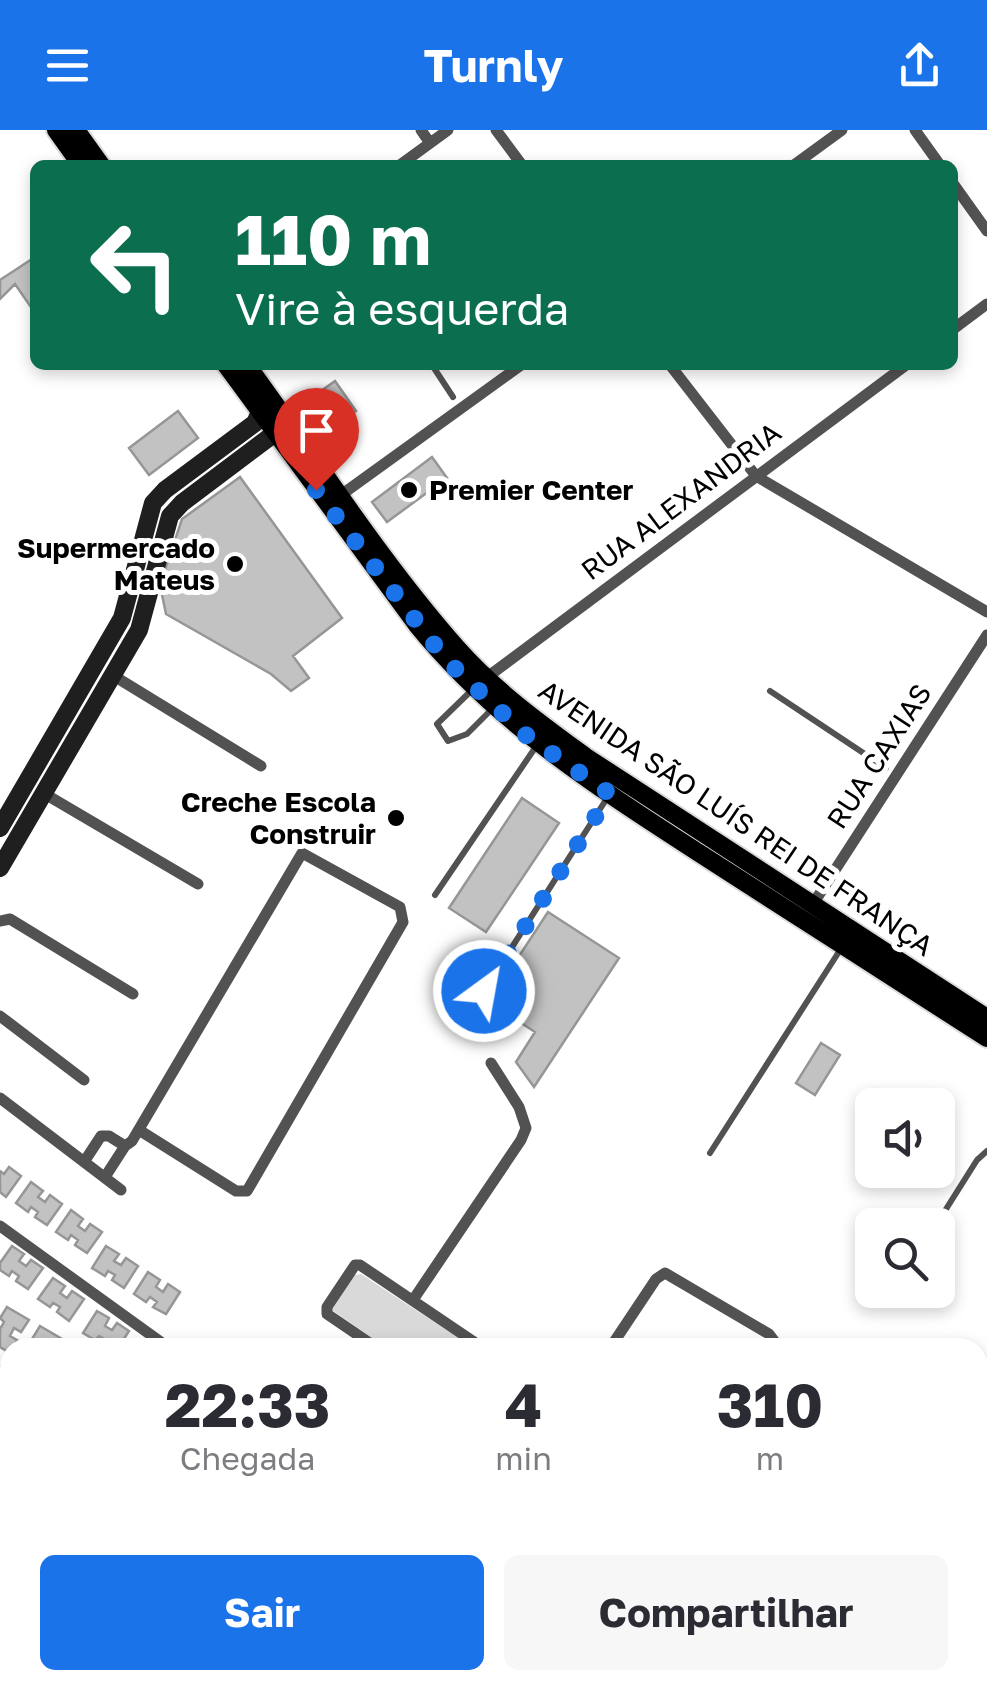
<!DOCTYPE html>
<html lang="pt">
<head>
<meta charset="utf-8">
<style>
	body { margin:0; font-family:"Golos Text",sans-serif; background:#f7f7f7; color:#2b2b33; height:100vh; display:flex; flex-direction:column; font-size:38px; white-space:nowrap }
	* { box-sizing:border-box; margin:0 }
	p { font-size:32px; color:#7c7c81 }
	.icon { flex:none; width:55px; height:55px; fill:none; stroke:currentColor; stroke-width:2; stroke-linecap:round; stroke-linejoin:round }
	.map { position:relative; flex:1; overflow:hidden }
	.panel { position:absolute; left:0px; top:1208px; width:988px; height:352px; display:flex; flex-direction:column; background:#fff; border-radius:30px 30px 0 0; box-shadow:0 5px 15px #0003 }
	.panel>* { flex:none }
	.hud { position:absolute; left:30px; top:30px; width:928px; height:210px; border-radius:15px; box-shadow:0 5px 15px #0003; background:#0b6e4f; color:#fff; overflow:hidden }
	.tools { position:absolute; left:855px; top:958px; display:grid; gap:20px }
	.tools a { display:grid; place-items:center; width:100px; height:100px; border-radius:15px; background:#fff; box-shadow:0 5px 15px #0003; font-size:50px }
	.pin { position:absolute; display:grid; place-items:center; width:85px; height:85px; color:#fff; margin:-102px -42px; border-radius:50% 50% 50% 0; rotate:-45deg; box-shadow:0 0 10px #0007 }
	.pin .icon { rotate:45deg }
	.me { position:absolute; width:110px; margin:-55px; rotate:32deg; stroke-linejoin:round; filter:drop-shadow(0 0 8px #0008) }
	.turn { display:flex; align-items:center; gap:35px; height:210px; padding:0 40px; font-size:45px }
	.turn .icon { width:130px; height:130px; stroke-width:2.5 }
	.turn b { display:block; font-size:70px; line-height:85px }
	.eta { display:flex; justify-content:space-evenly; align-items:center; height:170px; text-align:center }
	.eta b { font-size:60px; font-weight:700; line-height:70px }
	.primary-button { display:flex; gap:20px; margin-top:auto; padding:20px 40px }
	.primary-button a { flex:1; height:115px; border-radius:15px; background:#1a73e8; color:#fff; font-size:40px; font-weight:700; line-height:115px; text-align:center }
	.primary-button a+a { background:#f7f7f7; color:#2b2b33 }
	header { display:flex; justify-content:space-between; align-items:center; height:130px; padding:0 40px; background:#1a73e8; color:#fff; font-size:45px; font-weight:700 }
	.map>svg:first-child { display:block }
	.green { fill:#d9d9d9 }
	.building { fill:#c2c2c2; stroke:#969696; stroke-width:2.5 }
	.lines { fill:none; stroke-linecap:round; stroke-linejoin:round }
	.primary-casing { stroke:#dbdbdb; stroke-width:22 }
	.lane { stroke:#525252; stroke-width:6 }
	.street { stroke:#525252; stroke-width:11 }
	.secondary { stroke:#1f1f1f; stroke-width:18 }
	.primary { stroke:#000; stroke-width:18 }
	.route { stroke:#1a73e8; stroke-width:18; stroke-dasharray:0 32.4 }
	.poi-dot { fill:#000; stroke:#fff; stroke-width:4 }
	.labels { text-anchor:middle; stroke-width:10; stroke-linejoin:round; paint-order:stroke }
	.poi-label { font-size:28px; font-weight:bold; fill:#000; stroke:#fff; text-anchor:end }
	.street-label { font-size:28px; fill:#000; stroke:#fff }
</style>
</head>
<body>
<header><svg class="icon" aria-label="menu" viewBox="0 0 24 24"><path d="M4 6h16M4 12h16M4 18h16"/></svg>Turnly<svg class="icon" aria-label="share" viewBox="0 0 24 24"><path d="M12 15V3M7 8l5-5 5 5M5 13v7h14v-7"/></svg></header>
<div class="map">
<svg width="987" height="1558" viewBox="0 0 987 1558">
	<rect width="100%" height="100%" fill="#fff"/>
	<path class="green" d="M361,1144L472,1217H385L332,1180L354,1145Z"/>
	<path class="building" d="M35,127V183L15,154L0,169V150Z
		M335,251L356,281L324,303L304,273Z
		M178,281L198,308L149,345L129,318Z
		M432,327L447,348L387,392L372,372Z
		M240,347L342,488L293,526L309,548L291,561L271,544L166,484L160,455L182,389Z
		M522,668L559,693L486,802L449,778Z
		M548,782L619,828L534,957L516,932L535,902L489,872Z
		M821,913L840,925L815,965L796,953Z
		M9,1037L21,1046L6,1067L0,1062V1041L4,1044Z
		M31,1052L43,1061L38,1067L45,1072L50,1065L62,1074L47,1095L35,1087L38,1082L31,1077L28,1082L16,1073Z
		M71,1080L83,1089L78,1096L85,1101L90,1094L102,1102L87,1123L75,1115L78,1110L71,1105L68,1110L56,1102Z
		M12,1116L24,1124L19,1131L26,1136L31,1130L43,1138L28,1159L16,1151L19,1146L12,1141L9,1146L0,1140V1133Z
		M106,1116L119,1124L114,1131L121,1135L126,1128L138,1136L124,1158L112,1150L115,1145L108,1141L105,1146L92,1138Z
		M148,1142L160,1150L156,1157L163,1162L168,1154L180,1162L166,1184L153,1177L157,1172L150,1167L146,1172L134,1164Z
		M53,1148L65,1156L60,1163L67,1168L72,1161L84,1169L69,1191L57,1182L60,1177L53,1173L50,1177L38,1169Z
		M7,1177L29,1190L21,1202L14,1198L10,1206L17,1210L10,1223L0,1217V1199L4,1192L0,1188Z
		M97,1181L109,1188L105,1196L112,1200L117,1193L129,1201L118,1218H107L103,1215L106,1210L99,1206L95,1210L83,1203Z
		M40,1196L62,1209L57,1218H34L37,1212L32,1209Z
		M4,1343L10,1347V1365L6,1372L10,1374V1381L5,1389L0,1386V1349Z
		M2,1457L10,1463V1484L4,1480L0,1486Z
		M1,1500L10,1505V1513L0,1528Z
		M433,1550H518L522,1553L518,1558H445Z"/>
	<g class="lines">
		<g class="primary-casing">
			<path id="primary" d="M56,0L81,35
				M76,0L101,35
				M226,235L417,495C497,593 594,655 699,723C795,785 891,846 987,908
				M247,235C316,329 380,431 457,518C495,561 541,594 586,627L987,888"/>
		</g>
		<path class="lane" d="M432,235L453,267
			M473,559L437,594L448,611L467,604L492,579
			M770,561L886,638
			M435,765L537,615
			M484,861L609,665
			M710,1023L842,817
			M936,1095L977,1030L987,1021"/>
		<path class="street" d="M421,0L430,13
			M496,0L522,35
			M915,0L940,35
			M400,35L448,0
			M794,35L842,0
			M952,52L987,101
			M952,200L987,174
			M670,235L756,346L987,482
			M341,365L521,235
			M114,546L261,636
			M486,548L906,235
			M45,664L198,754
			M813,774L987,505
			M0,791L10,789L133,864
			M0,886L84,950
			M0,968L121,1060
			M84,1032L101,1006H109L125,1016L132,1011L302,723L400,777L403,792L247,1061H236L139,1000
			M105,1047L125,1016
			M0,1096L169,1218
			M413,1170L521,1010L526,998L519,977L491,933
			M377,1218L327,1184V1177L355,1135H360L483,1218
			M610,1218L656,1149L665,1143L769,1204L775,1212L774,1218
			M0,1241L10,1248
			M0,1428L10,1414
			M146,1550L159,1558
			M559,1550L571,1558
			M15,1558L20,1550
			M220,1558L225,1550
			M383,1558L389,1550"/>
		<path class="secondary" d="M0,698L122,488L153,373L165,360L255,293L260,282
			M0,738L139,500L170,386L182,373L275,303L283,289
			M978,1558L987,1547"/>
		<use href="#primary" class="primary"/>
	</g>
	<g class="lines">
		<path class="route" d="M316,360L446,530L527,606L610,664L484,861"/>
	</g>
	<g class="poi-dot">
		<circle cx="409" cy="360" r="10"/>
		<circle cx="235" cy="434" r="10"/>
		<circle cx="396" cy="688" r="10"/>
	</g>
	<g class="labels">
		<g class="poi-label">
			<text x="429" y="370" text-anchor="start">Premier Center</text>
			<text x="215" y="428">Supermercado<tspan x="215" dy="32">Mateus</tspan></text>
			<text x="376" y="682">Creche Escola<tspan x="376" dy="32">Construir</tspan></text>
		</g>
		<g class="street-label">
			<text transform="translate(681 371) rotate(-37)" y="10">RUA ALEXANDRIA</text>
			<text transform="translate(879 626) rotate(-57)" y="10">RUA CAXIAS</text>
			<text transform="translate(736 688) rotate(34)" y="10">AVENIDA SÃO LUÍS REI DE FRANÇA</text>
		</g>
	</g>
</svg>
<div class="tools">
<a><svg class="icon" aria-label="sound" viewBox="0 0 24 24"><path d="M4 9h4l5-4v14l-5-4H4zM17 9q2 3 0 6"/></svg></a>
<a><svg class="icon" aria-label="search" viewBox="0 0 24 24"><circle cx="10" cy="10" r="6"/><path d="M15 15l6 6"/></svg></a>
</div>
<div class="pin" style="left:316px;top:360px;background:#d93025"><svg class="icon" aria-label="arrive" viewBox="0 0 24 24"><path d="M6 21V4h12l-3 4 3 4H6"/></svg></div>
<svg class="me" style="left:484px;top:861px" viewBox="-20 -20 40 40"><circle r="17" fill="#1a73e8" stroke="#fff" stroke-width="3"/><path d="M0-11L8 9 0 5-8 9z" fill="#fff"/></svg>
<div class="hud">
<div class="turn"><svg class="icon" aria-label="left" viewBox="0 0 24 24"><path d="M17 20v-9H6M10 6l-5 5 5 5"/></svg><div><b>110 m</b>Vire à esquerda</div></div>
</div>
<section class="panel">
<div class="eta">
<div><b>22:33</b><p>Chegada</p></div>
<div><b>4</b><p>min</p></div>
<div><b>310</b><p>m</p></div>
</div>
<div class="primary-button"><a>Sair</a><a>Compartilhar</a></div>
</section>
</div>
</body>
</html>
